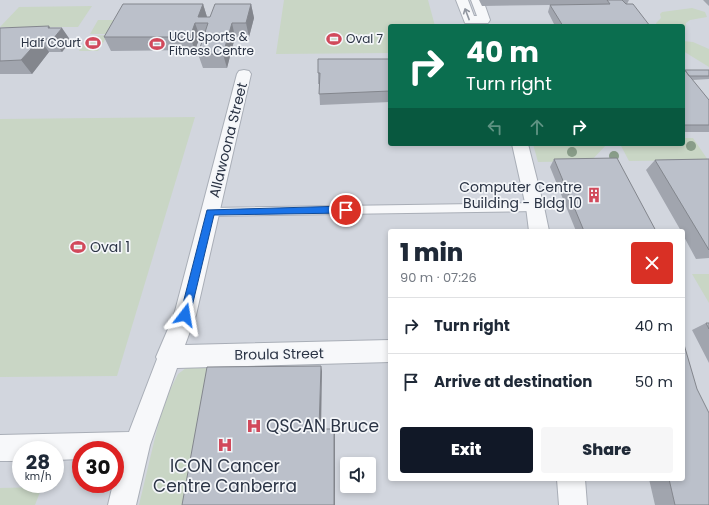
<!DOCTYPE html>
<html lang="en">
<head>
<meta charset="utf-8">
<style>
	body { margin:0; font-family:Poppins,sans-serif; background:#f6f6f7; color:#1f2937; height:100vh; display:flex; flex-direction:column; font-size:15px; white-space:nowrap }
	* { box-sizing:border-box; margin:0 }
	p { font-size:13px; color:#747a83 }
	.icon { flex:none; width:22px; height:22px; fill:none; stroke:currentColor; stroke-width:2; stroke-linecap:round; stroke-linejoin:round }
	.map { position:relative; flex:1; overflow:hidden }
	.side { position:absolute; left:388px; top:229px; width:297px; height:252px; display:flex; flex-direction:column; background:#fff; border-radius:4px; box-shadow:0 2px 6px #0003 }
	.side>* { flex:none }
	.hud { position:absolute; left:388px; top:24px; width:297px; height:122px; border-radius:4px; box-shadow:0 2px 6px #0003; background:#0b6e4f; color:#fff; overflow:hidden }
	.buttons { position:absolute; left:340px; top:457px; display:grid; gap:8px }
	.buttons a { display:grid; place-items:center; width:36px; height:36px; border-radius:4px; background:#fff; box-shadow:0 2px 6px #0003; font-size:20px }
	.speed { position:absolute; left:12px; top:441px; display:flex; gap:8px; font-size:20px; font-weight:700; text-align:center }
	.speed>* { display:grid; place-content:center; width:52px; height:52px; border-radius:50%; background:#fff; box-shadow:0 2px 6px #0003; line-height:1 }
	.speed small { font-size:10px; font-weight:400 }
	.speed .limit { border:6px solid #d22; background:#fff; color:#111 }
	.pin { position:absolute; display:grid; place-items:center; width:34px; height:34px; color:#fff; margin:-17px; border:2px solid #fff; border-radius:50%; box-shadow:0 1px 4px #0007 }
	.me { position:absolute; width:44px; margin:-22px; rotate:14deg; stroke-linejoin:round; filter:drop-shadow(0 0 3px #0008) }
	.turn { display:flex; align-items:center; gap:14px; height:84px; padding:0 12px; font-size:18px }
	.turn .icon { width:52px; height:52px; stroke-width:2.5 }
	.turn b { display:block; font-size:28px; line-height:34px }
	.lanes { display:flex; align-items:center; height:38px; padding:0 12px; background:#0003; justify-content:center; gap:20px; direction:ltr }
	.lanes .off { opacity:.35 }
	.round { display:grid; place-items:center; flex:none; width:42px; height:42px; border-radius:4px; background:#f6f6f7 }
	.summary { display:flex; align-items:center; justify-content:space-between; height:68px; padding:0 12px }
	h1 { font-size:24px; font-weight:800; line-height:30px }
	.button { display:flex; gap:8px; margin-top:auto; padding:8px 12px }
	.button a { flex:1; height:46px; border-radius:4px; background:#111827; color:#fff; font-size:16px; font-weight:800; line-height:46px; text-align:center }
	.button a+a { background:#f6f6f7; color:#1f2937 }
	ul { padding:0; list-style:none }
	li { display:flex; align-items:center; gap:12px; height:56px; padding:0 12px; border-top:1px solid #e0e1e3 }
	li div { flex:1 }
	li b { display:block; font-size:15px }
	li em { font-style:normal }
	.map>svg:first-child { display:block }
	.built { fill:#d2d6de; fill-rule:evenodd }
	.green { fill:#c9d6c5 }
	.lines { fill:none; stroke-linecap:round; stroke-linejoin:round }
	.lane-casing { stroke:#a9aeb7; stroke-width:2 }
	.street-casing { stroke:#a9aeb7; stroke-width:2 }
	.lane { fill:#f7f8fa; fill-rule:evenodd }
	.street { fill:#f7f8fa; fill-rule:evenodd }
	.tree { fill:#899d89 }
	.wall { fill:#a1a5ae }
	.shaded-wall { fill:#83868d }
	.building { fill:#bbc0ca; stroke:#83868d }
	.oneway { stroke:#9196a0 }
	.route { fill:#1a73e8; stroke:#114b97 }
	.labels { text-anchor:middle; stroke-width:3.5; stroke-linejoin:round; paint-order:stroke }
	.far-poi-label { font-size:12px; fill:#2b3445; stroke:#f4f6f9; text-anchor:start }
	.street-label { font-size:14px; fill:#2b3445; stroke:#f4f6f9 }
	.poi-label { font-size:14px; fill:#2b3445; stroke:#f4f6f9; text-anchor:end }
	.near-poi-label { font-size:17px; fill:#2b3445; stroke:#f4f6f9; text-anchor:start }
</style>
</head>
<body>
<div class="map">
<svg width="709" height="505" viewBox="0 0 709 505">
	<rect width="100%" height="100%" fill="#e4e7ec"/>
	<path class="built" d="M0,0H709V505H0ZM390,26H683V144H390ZM390,231H683V479H390ZM21,450H55V484H21ZM81,450H115V484H81ZM347,464H369V486H347Z"/>
	<path class="green" d="M284,0H428L435,26H390V53L276,54Z
		M92,6L78,27H0L19,7Z
		M692,8L705,12L707,17L690,20L686,23L685,31L683,33V26H657L656,23L661,18L660,14L662,12Z
		M98,20H116L108,34H90Z
		M108,35L98,51H79L89,36Z
		M683,41L693,42L709,49V67L683,51Z
		M195,117L117,376L0,377V119Z
		M683,138H693L708,160L629,161L620,144H683Z
		M533,144H607L591,161L538,162Z
		M692,274H709V303Z
		M190,365L195,368L210,366L184,505H139L163,404L178,374Z
		M42,487L35,505H0V488Z"/>
	<g class="lines">
		<g class="lane-casing">
			<path id="lane" d="M535,203L540,207L535,211L210,216L207,215L205,212L207,209L210,208Z"/>
		</g>
		<g class="street-casing">
			<path id="street" d="M456,0H468L474,16H477L471,0H483L490,20L488,23H465Z
				M244,70L249,71L251,74L196,315L185,345L390,340V362L177,368L150,445L136,505H108L113,484H115L120,459H115V450H81V459L55,460V450H21V461H0V435L129,432L157,359L156,357L174,315L237,74L239,71Z
				M512,144H528L544,207L549,231H529L526,207Z
				M557,479H585L587,505H559Z"/>
		</g>
		<use href="#lane" class="lane"/>
		<use href="#street" class="street"/>
	</g>
	<g class="tree">
		<circle cx="691" cy="146" r="5"/>
		<circle cx="572" cy="152" r="5"/>
		<circle cx="614" cy="156" r="5"/>
	</g>
	<path class="wall" d="M479,0H629L627,4H626L650,26H555L548,12L550,5L482,6Z
		M703,0H709V6Z
		M203,4L207,17H210L251,4L254,18L249,37H235L227,68H203L198,54L204,37H200L195,50L111,51L104,37Z
		M0,28L71,41L62,52H49L32,74H0Z
		M390,59V102L320,105L319,84H318V73Z
		M683,68L685,70H709V79L692,80L709,100V132H683Z
		M554,159L656,231H576L550,167Z
		M709,159V258L696,259L683,235V231H681L646,170L655,160Z
		M706,323H709V363L692,330Z
		M697,389L709,505H655L649,479H683Z"/>
	<path class="shaded-wall" d="M203,4L207,17H198Z
		M251,4L254,18L249,37L246,23Z
		M195,23L200,37L195,50L190,37Z
		M232,23L235,37L227,68L223,54Z
		M49,26L55,36L62,28L71,41L62,52L53,39L48,28Z
		M40,39L49,52L32,74L21,60Z
		M321,366L322,371L321,432L319,429Z
		M334,429L335,432V505H334Z"/>
	<path class="building" d="M607,0H622L626,4H633L650,26H563L550,5L610,4Z
		M123,4H203L198,17H210L215,4H251L246,23H232L223,54H198L208,23H195L190,37H104Z
		M49,26L48,28H62L53,39H40L21,60L0,61V28Z
		M318,59H390V91L319,94L320,73H318Z
		M683,68L709,100V125H683Z
		M685,70H709V76H689Z
		M617,158L656,231H584L554,159Z
		M709,159V250L655,160Z
		M706,323H709V329Z
		M683,341L697,389L709,413V505H675L669,479H683Z
		M321,366L319,429H334V505H182L207,367Z"/>
	<defs><path id="oneway-shaft" d="M-6 0H5M1.5-3L5.5 0L1.5 3" fill="none" stroke-width="1.6" stroke-linecap="round" stroke-linejoin="round"/></defs>
	<use class="oneway" href="#oneway-shaft" transform="translate(467 14) rotate(-111)"/>
	<path class="route" d="M346,206L351,210L346,213L214,215L190,315L189,319L185,320L182,319L180,315L207,210Z"/>
	<defs>
		<g id="stadium-bare" transform="scale(1.2)"><path d="M0-5a6.5 5 0 1 0 0 10a6.5 5 0 1 0 0-10ZM-3.5-1.8h7v3.6h-7Z" fill="#d1495b" stroke="#f4f6f9" stroke-width="2.5" paint-order="stroke"/></g>
		<g id="building-bare" transform="scale(1.2)"><path d="M-4-6H4V6H1V3H-1V6H-4ZM-2.5-4.3h1.7v1.8h-1.7ZM.8-4.3h1.7v1.8H.8ZM-2.5-1h1.7V.8h-1.7ZM.8-1h1.7V.8H.8Z" fill="#d1495b" stroke="#f4f6f9" stroke-width="2.5" paint-order="stroke"/></g>
		<g id="hospital-bare" transform="scale(1.2)"><path d="M-5-5h3v3.5h4V-5h3V5h-3V1.5h-4V5h-3Z" fill="#d1495b" stroke="#f4f6f9" stroke-width="2.5" paint-order="stroke"/></g>
	</defs>
	<g fill-rule="evenodd">
		<use href="#stadium-bare" x="334" y="39"/>
		<use href="#stadium-bare" x="93" y="43"/>
		<use href="#stadium-bare" x="157" y="44"/>
		<use href="#building-bare" x="594" y="195"/>
		<use href="#stadium-bare" x="78" y="247"/>
		<use href="#hospital-bare" x="254" y="426"/>
		<use href="#hospital-bare" x="225" y="445"/>
	</g>
	<g class="labels">
		<g class="far-poi-label">
			<text x="169" y="41">UCU Sports &amp;<tspan x="169" dy="14">Fitness Centre</tspan></text>
			<text x="346" y="43">Oval 7</text>
			<text x="81" y="47" text-anchor="end">Half Court</text>
		</g>
		<g class="street-label">
			<text transform="translate(228 140) rotate(-76)" y="5">Allawoona Street</text>
			<text transform="translate(279 354) rotate(-1)" y="5">Broula Street</text>
		</g>
		<g class="poi-label">
			<text x="582" y="192">Computer Centre<tspan x="582" dy="16">Building - Bldg 10</tspan></text>
			<text x="90" y="252" text-anchor="start">Oval 1</text>
		</g>
		<g class="near-poi-label">
			<text x="266" y="432">QSCAN Bruce</text>
			<text x="225" y="472" text-anchor="middle">ICON Cancer<tspan x="225" dy="20">Centre Canberra</tspan></text>
		</g>
	</g>
</svg>
<div class="buttons">
<a><svg class="icon" aria-label="sound" viewBox="0 0 24 24"><path d="M4 9h4l5-4v14l-5-4H4zM17 9q2 3 0 6"/></svg></a>
</div>
<div class="speed"><div>28<small>km/h</small></div><div class="limit">30</div></div>
<div class="pin" style="left:346px;top:210px;background:#d93025"><svg class="icon" aria-label="arrive" viewBox="0 0 24 24"><path d="M6 21V4h12l-3 4 3 4H6"/></svg></div>
<svg class="me" style="left:185px;top:315px" viewBox="-20 -20 40 40"><path d="M0-17L14 15 0 8-14 15z" fill="#1a73e8" stroke="#fff" stroke-width="4"/></svg>
<div class="hud">
<div class="turn"><svg class="icon" aria-label="right" viewBox="0 0 24 24"><path d="M7 20v-9h11M14 6l5 5-5 5"/></svg><div><b>40 m</b>Turn right</div></div>
<div class="lanes"><svg class="icon off" aria-label="left" viewBox="0 0 24 24"><path d="M17 20v-9H6M10 6l-5 5 5 5"/></svg><svg class="icon off" aria-label="ahead" viewBox="0 0 24 24"><path d="M12 20V5M6 11l6-6 6 6"/></svg><svg class="icon" aria-label="right" viewBox="0 0 24 24"><path d="M7 20v-9h11M14 6l5 5-5 5"/></svg></div>
</div>
<section class="side">
<div class="summary"><div><h1>1 min</h1><p>90 m · 07:26</p></div><a class="round" style="background:#d93025;color:#fff"><svg class="icon" aria-label="close" viewBox="0 0 24 24"><path d="M6 6l12 12M18 6L6 18"/></svg></a></div>
<ul>
<li><svg class="icon" aria-label="right" viewBox="0 0 24 24"><path d="M7 20v-9h11M14 6l5 5-5 5"/></svg><div><b>Turn right</b></div><em>40 m</em></li>
<li><svg class="icon" aria-label="arrive" viewBox="0 0 24 24"><path d="M6 21V4h12l-3 4 3 4H6"/></svg><div><b>Arrive at destination</b></div><em>50 m</em></li>
</ul>
<div class="button"><a>Exit</a><a>Share</a></div>
</section>
</div>
</body>
</html>
